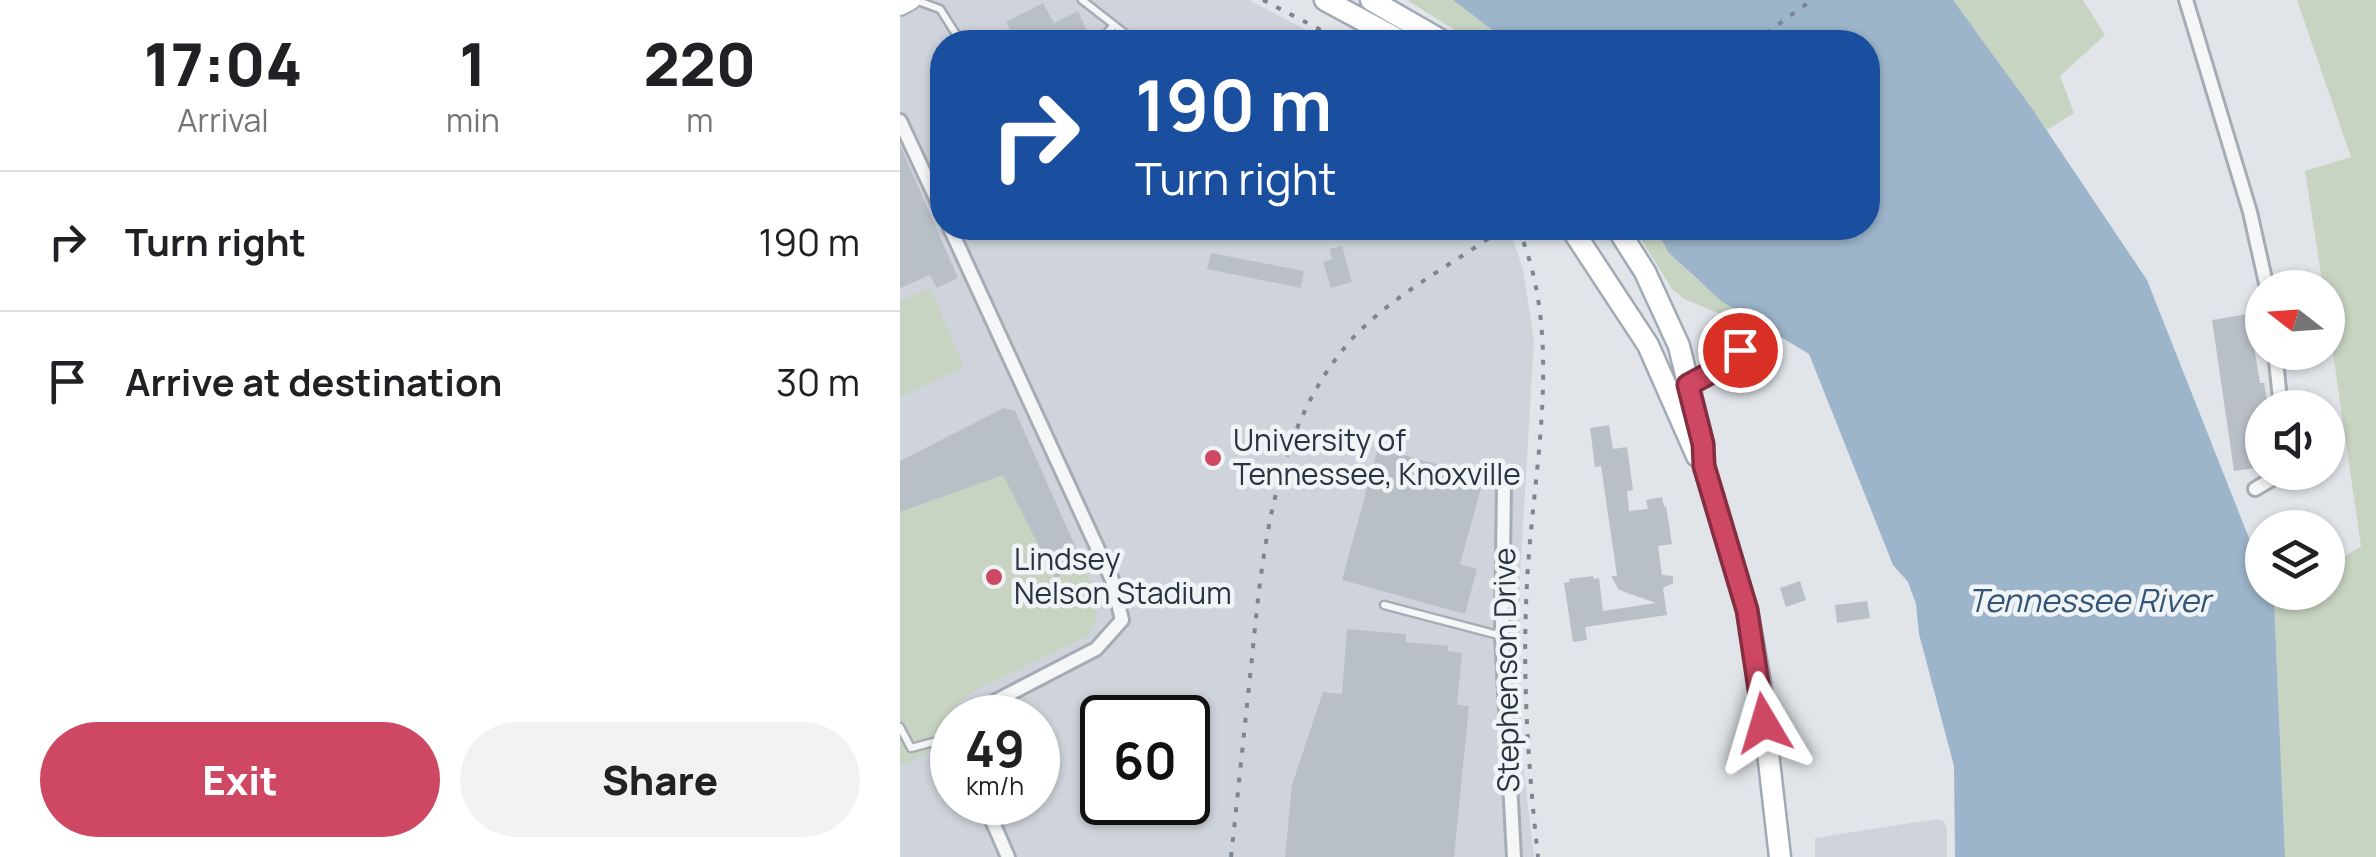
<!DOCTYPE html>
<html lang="en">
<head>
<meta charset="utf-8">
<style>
	body { margin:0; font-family:Manrope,sans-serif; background:#f2f2f2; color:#202124; height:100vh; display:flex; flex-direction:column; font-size:38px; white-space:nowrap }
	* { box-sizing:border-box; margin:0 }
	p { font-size:32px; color:#757577 }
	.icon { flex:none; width:55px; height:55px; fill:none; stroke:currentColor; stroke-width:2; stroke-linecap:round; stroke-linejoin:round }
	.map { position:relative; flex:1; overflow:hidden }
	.panel { display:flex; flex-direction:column; background:#fff; width:900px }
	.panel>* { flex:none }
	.top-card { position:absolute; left:30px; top:30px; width:950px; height:210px; border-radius:40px; box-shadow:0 2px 8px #0004; background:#1a4fa0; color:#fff; overflow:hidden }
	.needle { width:65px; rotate:287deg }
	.fabs { position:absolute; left:1345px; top:270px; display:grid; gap:20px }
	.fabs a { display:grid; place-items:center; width:100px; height:100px; border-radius:50%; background:#fff; box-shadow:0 2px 8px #0004; font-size:50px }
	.speed { position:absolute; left:30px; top:695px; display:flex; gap:20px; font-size:50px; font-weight:700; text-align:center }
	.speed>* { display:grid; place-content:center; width:130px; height:130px; border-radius:50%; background:#fff; box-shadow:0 2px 8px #0004; line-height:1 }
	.speed small { font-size:25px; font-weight:400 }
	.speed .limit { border:5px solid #111; border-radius:15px; background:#fff; color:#111 }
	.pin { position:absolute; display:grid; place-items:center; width:85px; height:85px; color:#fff; margin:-42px; border:5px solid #fff; border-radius:50%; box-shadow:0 2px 10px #0007 }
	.me { position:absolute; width:110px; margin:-55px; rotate:353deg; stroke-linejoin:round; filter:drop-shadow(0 0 8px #0008) }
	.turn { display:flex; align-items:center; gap:35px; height:210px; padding:0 40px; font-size:45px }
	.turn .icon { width:130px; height:130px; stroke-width:2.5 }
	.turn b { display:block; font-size:70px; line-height:85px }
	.eta { display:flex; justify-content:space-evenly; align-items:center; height:170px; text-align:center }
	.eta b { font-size:60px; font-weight:800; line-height:70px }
	.button { display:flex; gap:20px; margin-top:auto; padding:20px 40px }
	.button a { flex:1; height:115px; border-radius:60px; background:#ce4763; color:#fff; font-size:40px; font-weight:800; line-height:115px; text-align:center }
	.button a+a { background:#f2f2f2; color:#202124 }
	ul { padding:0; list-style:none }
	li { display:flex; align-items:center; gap:30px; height:140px; padding:0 40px; border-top:2px solid #e0e0e0 }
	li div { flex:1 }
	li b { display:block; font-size:38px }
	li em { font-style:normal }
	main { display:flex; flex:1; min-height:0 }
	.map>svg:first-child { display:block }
	.built { fill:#cfd4dc; fill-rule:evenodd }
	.green { fill:#c8d4c2 }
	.water { fill:#9cb5ca }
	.building { fill:#b8bfc7 }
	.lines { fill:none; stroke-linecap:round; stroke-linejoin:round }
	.lane-casing { stroke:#a6acb4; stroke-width:11 }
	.street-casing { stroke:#a6acb4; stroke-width:18 }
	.secondary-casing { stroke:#a6acb4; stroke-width:22 }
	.primary-casing { stroke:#a0aab6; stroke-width:25 }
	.lane { stroke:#f4f6f8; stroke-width:6 }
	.street { stroke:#f4f6f8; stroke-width:12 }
	.secondary { stroke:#fff; stroke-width:18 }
	.primary { stroke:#fff; stroke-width:20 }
	.rail { stroke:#7b8593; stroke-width:4; stroke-dasharray:5 10; stroke-linecap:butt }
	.route-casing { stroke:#862e40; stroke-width:25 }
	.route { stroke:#ce4763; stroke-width:18 }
	.poi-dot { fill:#ce4763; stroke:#f1f4f7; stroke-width:4 }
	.labels { text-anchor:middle; stroke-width:9; stroke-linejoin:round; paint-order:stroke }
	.poi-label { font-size:30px; fill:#293442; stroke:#f1f4f7; text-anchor:start }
	.street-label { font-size:30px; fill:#293442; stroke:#f1f4f7 }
	.water-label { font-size:32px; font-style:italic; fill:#335576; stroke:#f1f4f7 }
</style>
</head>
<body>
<main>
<section class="panel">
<div class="eta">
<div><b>17:04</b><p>Arrival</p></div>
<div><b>1</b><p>min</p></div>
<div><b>220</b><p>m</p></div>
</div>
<ul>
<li><svg class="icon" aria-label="right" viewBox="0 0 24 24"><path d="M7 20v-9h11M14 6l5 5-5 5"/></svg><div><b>Turn right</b></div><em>190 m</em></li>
<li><svg class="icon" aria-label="arrive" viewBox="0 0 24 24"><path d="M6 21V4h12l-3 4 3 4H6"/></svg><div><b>Arrive at destination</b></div><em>30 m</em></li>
</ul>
<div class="button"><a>Exit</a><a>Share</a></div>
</section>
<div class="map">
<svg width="1476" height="857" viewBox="0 0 1476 857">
	<rect width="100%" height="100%" fill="#e1e5ea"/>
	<path class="built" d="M0,0H349L429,42H42V228H609L623,269L634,340L620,576L621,746L634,857H0ZM52,718H138V802H52ZM202,718H288V802H202Z
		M1036,819L1044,821L1047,831V857H915V838Z"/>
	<path class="green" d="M507,0H553L608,42H574Z
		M1053,0H1183L1205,35L1160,76L1174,113L1147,130Z
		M1397,0H1476V857H1385L1374,599L1385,593L1428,592V567L1461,546L1428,319V288L1423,287L1405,171L1451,157Z
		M734,228H756C775,266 812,295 849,317L848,323H842L784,299L772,289Z
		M30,288L64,367L0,397V301Z
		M104,408L115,411L194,590L196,618L188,636L72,692L54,707L44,745L0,766V461Z"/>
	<path class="water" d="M553,0H1053L1133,110L1247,280L1362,571V592L1371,593L1374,599L1385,857H1055L1054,766L1019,634L1016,604L1008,582L993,565L909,354L821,301L768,252L756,228H968V42H608Z"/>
	<path class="building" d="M143,3L154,23L178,11L192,42H117L106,22Z
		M0,145L58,278L37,288L30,275L0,288Z
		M442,246L452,282L431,288L423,262L432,259L430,249Z
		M311,253L404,271L401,288L307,269Z
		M1347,314L1352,335H1356L1358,346L1354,347L1360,383H1364L1367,400L1363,401L1362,408V467L1334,471L1312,320Z
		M104,408L115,411L183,564L155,578L103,475L0,512V461Z
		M709,425L713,449L727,447L733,490L727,491L729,511L748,509L746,500L762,497L764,507L766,506L772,544L758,546L762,575L773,576V583L763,588L767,615L685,627L687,640L673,642L664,583L670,582L669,579L693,576L694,579L699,578L703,611L756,603L719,590L711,576H717L701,466L695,467L690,428Z
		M478,448L584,477L560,564L577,569L565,614L442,580Z
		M900,581L906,600L886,607L880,588Z
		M967,601L970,618L937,623L935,605Z
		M447,629L506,634V642L548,646V651L562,653L557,705L569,706L554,857H385L392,785L423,692L442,694Z"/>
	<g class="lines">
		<g class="lane-casing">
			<path id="lane" d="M15,0L40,9L61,42
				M182,0L236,42
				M199,42L214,25
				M794,382L825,365L862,326
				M484,605L602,636
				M0,727L11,748L52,737"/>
		</g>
		<g class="street-casing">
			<path id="street" d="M1286,0L1350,212L1367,288
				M0,121L42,211
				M50,228L213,582L222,620L196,649L63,718
				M1375,352L1381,408
				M604,483L602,636L614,857
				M1355,489L1384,472
				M84,802L108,857"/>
		</g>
		<g class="secondary-casing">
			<path id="secondary" d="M0,6L11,0"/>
		</g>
		<g class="primary-casing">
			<path id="primary" d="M425,0L503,42
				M471,0L544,42
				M671,228L748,345L797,456
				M717,228L745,272L779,346L803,444L804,466L847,610L860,683L880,857"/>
		</g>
		<use href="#lane" class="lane"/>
		<use href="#street" class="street"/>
		<use href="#secondary" class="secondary"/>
		<use href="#primary" class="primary"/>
		<path class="rail" d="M363,0L444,42
			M854,42L912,0
			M618,228C665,338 633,466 627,583C622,675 628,766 638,857
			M331,857C338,794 344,731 351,668C362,555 372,430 451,340C494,293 553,265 603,228"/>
	</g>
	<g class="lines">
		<g class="route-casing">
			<path id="route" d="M840,350L825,365L788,385L803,444L804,466L847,610L864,723"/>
		</g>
		<use href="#route" class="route"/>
	</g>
	<g class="poi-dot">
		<circle cx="313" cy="458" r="10"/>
		<circle cx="94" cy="577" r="10"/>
	</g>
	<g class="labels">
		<g class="poi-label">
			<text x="333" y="451">University of<tspan x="333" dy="34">Tennessee, Knoxville</tspan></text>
			<text x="114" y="570">Lindsey<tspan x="114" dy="34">Nelson Stadium</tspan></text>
		</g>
		<g class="street-label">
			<text transform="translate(607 670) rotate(-91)" y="10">Stephenson Drive</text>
		</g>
		<g class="water-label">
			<text x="1189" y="612">Tennessee River</text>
		</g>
	</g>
</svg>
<div class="fabs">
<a><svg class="needle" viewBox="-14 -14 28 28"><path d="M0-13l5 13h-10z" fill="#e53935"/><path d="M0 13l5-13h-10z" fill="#757577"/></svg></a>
<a><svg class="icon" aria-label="sound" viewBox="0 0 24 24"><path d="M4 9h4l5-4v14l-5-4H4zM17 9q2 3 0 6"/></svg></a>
<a><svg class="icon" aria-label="layers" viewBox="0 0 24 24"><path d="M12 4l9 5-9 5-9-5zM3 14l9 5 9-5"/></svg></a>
</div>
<div class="speed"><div>49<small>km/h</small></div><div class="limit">60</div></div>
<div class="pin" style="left:840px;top:350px;background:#d93025"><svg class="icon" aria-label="arrive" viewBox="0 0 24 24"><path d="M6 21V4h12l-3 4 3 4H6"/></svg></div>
<svg class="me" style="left:864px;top:723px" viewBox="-20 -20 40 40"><path d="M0-17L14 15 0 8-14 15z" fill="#ce4763" stroke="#fff" stroke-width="4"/></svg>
<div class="top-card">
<div class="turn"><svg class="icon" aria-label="right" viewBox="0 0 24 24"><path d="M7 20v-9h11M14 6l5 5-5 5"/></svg><div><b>190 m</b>Turn right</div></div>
</div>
</div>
</main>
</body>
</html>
